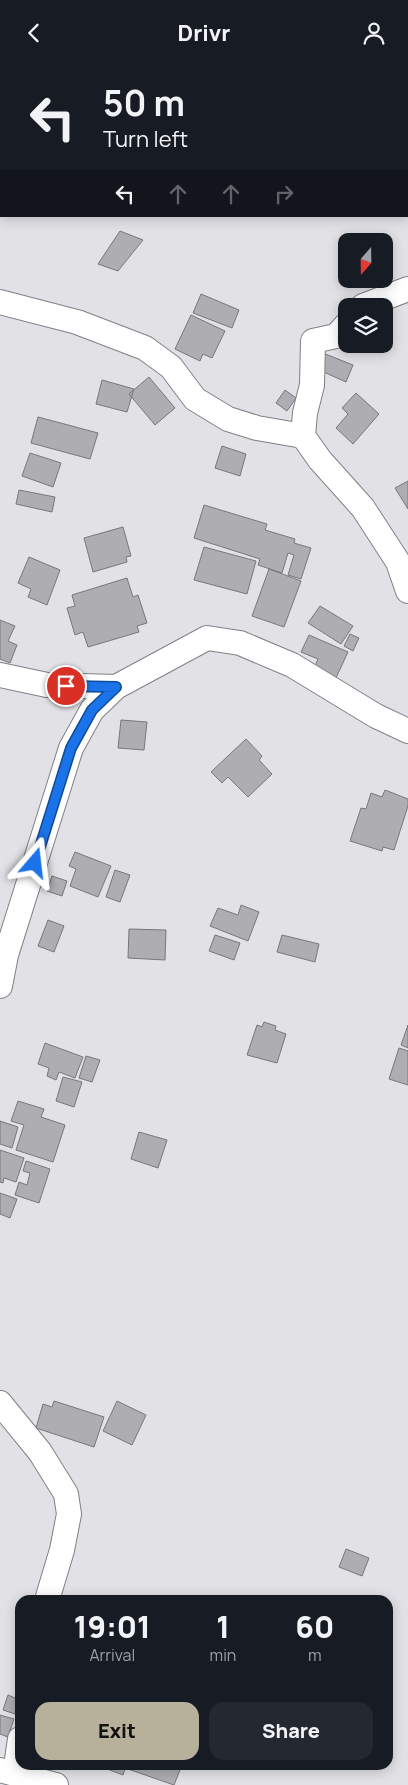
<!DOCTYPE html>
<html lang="en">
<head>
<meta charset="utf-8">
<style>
	body { margin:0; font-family:Manrope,sans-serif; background:#242831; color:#f1f3f6; height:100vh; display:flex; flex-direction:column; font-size:19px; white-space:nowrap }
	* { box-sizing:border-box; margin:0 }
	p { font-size:16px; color:#9ea1a6 }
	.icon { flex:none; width:28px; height:28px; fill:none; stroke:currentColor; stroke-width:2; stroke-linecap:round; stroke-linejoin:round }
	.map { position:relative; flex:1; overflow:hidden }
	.panel { position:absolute; left:15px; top:1530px; width:378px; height:175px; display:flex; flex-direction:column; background:#171b24; border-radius:15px; box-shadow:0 2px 12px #0003 }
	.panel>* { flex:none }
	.guide { position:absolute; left:0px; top:0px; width:409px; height:152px; box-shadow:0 2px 12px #0003; background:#171b24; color:#f1f3f6; overflow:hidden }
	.needle { width:32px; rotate:200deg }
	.buttons { position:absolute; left:338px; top:168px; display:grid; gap:10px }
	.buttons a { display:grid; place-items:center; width:55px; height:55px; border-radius:10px; background:#171b24; box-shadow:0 2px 12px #0003; font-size:25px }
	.pin { position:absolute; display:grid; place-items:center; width:42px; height:42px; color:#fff; margin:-21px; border:2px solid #fff; border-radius:50%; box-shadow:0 1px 5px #0007 }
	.me { position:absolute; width:55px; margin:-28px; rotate:17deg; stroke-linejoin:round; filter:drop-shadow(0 0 4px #0008) }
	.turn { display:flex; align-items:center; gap:18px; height:105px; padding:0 20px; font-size:22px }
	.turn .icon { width:65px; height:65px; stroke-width:2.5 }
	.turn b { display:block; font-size:35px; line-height:42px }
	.lanes { display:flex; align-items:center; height:48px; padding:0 20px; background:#0003; justify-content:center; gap:25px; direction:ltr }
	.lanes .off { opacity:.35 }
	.eta { display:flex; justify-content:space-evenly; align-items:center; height:85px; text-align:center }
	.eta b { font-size:30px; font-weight:800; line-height:35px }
	.primary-button { display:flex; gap:10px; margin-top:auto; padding:10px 20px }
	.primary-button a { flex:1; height:58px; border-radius:15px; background:#b7b09b; color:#111; font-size:20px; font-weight:800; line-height:58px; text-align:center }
	.primary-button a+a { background:#242831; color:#f1f3f6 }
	header { display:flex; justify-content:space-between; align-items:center; height:65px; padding:0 20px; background:#171b24; font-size:22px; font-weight:800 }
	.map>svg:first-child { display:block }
	.building { fill:#adadb2; stroke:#78787c }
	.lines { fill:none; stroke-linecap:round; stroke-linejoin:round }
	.street-casing { stroke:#818185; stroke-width:26 }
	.street { stroke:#fff; stroke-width:24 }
	.route-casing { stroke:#114b97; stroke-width:12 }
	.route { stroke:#1a73e8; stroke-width:9 }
</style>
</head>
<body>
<header><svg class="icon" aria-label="back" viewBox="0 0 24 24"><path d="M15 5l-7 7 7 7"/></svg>Drivr<svg class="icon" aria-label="person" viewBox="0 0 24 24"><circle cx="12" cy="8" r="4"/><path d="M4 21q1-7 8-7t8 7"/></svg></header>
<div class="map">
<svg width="408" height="1720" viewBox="0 0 408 1720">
	<rect width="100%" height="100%" fill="#e1e1e6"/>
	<path class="building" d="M0,41L1,43L0,93Z
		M120,166L143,175L118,206L98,199Z
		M201,229L239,245L232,263L193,248Z
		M191,250L225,266L212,293L203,289L200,296L175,284Z
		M323,288L353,300L346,317L317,304Z
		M149,312L175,343L155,360L129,329Z
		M102,315L134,324L127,347L96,339Z
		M285,325L296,333L287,346L276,338Z
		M356,328L379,349L353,379L336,363L348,349L342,343Z
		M38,352L98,368L90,394L31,378Z
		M222,381L246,389L240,411L215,403Z
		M30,388L61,398L53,422L22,411Z
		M408,416V444L395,423Z
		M19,425L55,432L52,447L16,439Z
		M204,440L267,459L265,465L295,474L294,478L311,483L301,514L288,510L294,490L288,488L282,508L258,500L260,494L194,473Z
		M123,462L131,491L126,492L127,497L93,507L84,473Z
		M204,482L256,496L247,529L194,515Z
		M29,492L60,505L47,540L28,532L31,524L18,518Z
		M269,504L301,516L284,562L252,551Z
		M127,513L133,532L138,530L147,558L137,561L139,567L88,582L83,567L75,570L67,543L75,541L72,530Z
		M320,541L353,561L341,579L308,558Z
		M0,555L15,561L8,576L17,580L10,598L0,594Z
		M350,569L359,573L353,586L344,581Z
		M309,570L348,587L335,615L313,605L318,594L301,587Z
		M121,655L147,657L144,685L118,683Z
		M246,674L262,691L259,695L272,709L248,732L228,712L222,718L211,707Z
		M385,725L408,734V741L394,785L383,782L382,786L350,776L361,743L366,744L371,728L382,732Z
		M75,787L111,801L98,832L70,821L76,804L69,801Z
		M115,805L130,810L120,837L106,832Z
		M52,811L67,816L62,831L47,826Z
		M241,840L259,847L248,876L210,861L218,843L238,850Z
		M48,855L64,861L54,887L38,881Z
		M129,864L166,865L165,895L128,893Z
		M215,870L240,878L234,895L209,886Z
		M282,870L319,879L315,897L277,887Z
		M264,957L276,961L275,965L286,969L277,998L247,990L257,960L262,962Z
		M408,960V983L401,980Z
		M45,978L83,992L75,1013L59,1007L56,1015L47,1011L49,1003L38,999Z
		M399,983L408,986V1020L389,1014Z
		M86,991L100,995L92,1017L79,1013Z
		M63,1012L82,1017L74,1042L56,1036Z
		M18,1036L44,1044L41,1052L65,1060L53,1097L16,1085L24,1060L11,1056Z
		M0,1056L18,1062L12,1083L0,1079Z
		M139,1067L167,1075L158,1103L131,1094Z
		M0,1085L24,1093L16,1117L4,1113L3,1118L0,1117Z
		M26,1096L50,1104L39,1138L15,1130L19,1117L27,1120L30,1108L23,1106Z
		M0,1128L17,1134L10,1153L0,1149Z
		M54,1336L104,1352L94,1382L36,1363L43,1339L52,1342Z
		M117,1336L146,1350L132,1380L103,1366Z
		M346,1484L369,1493L362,1511L339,1502Z
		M8,1630L20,1635L15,1649L3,1645Z
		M0,1650L14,1654L8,1672L0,1669Z
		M97,1700H126L123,1710Z
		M129,1700H182L174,1720L128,1704Z"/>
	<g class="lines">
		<g class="street-casing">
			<path id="street" d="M0,237L77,257L145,283L171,302L195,334L228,354L257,363L303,371
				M363,241L408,224
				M346,260L336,271L313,276L312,320L305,348L303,371L320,395L363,443L398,497L408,526
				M0,610L47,620L116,622
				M0,921L6,890L71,683L92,645L116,622L207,573L240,578L292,600L376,651L408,666
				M0,1338L40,1387L66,1429L69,1449L62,1485L47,1535
				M0,1705L56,1720
				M15,1708L20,1674"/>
		</g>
		<use href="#street" class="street"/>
	</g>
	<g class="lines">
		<g class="route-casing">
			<path id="route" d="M35,798L71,683L92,645L116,622L66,621"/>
		</g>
		<use href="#route" class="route"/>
	</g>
</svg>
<div class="buttons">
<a><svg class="needle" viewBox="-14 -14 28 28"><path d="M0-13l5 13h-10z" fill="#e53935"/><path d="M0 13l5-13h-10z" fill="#9ea1a6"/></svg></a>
<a><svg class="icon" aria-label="layers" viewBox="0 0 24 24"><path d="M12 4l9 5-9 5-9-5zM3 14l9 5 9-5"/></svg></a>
</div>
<div class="pin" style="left:66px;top:621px;background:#d93025"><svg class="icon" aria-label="arrive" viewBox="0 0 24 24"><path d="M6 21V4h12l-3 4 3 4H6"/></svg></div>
<svg class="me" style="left:35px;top:798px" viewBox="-20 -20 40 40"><path d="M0-17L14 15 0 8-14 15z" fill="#1a73e8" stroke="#fff" stroke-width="4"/></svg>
<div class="guide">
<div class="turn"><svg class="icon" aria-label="left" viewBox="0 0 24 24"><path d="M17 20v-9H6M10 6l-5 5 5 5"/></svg><div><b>50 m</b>Turn left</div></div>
<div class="lanes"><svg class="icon" aria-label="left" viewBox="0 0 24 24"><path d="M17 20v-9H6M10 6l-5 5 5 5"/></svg><svg class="icon off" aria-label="ahead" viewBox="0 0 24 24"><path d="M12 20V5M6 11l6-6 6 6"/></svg><svg class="icon off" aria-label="ahead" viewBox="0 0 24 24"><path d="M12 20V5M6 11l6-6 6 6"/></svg><svg class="icon off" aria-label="right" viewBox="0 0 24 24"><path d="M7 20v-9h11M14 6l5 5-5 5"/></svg></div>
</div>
<section class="panel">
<div class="eta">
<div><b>19:01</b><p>Arrival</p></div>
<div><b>1</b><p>min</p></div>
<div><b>60</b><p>m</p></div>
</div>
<div class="primary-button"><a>Exit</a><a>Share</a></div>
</section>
</div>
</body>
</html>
